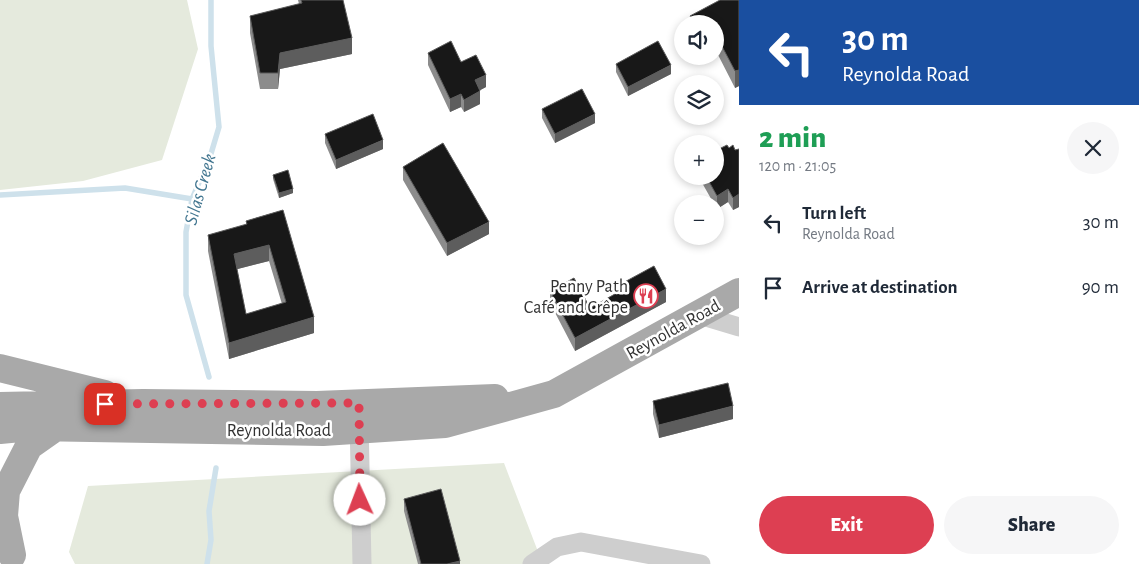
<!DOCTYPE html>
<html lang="en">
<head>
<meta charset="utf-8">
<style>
	body { margin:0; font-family:"Alegreya Sans",sans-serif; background:#f6f6f7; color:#1f2937; height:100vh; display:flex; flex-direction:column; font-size:19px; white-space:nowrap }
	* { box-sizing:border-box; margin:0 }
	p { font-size:16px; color:#747a83 }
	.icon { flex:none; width:28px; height:28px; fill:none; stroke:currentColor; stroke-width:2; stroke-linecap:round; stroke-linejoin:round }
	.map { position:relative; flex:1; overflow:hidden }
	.sheet { display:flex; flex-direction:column; background:#fff; width:400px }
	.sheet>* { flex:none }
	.banner { background:#1a4fa0; color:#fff; overflow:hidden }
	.controls { position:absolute; left:674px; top:15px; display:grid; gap:10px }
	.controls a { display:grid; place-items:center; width:50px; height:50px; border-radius:50%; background:#fff; box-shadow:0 2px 8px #0003; font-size:25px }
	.pin { position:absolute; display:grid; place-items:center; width:42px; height:42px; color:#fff; margin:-21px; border-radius:10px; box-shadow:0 2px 8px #0006 }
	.me { position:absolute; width:55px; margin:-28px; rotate:358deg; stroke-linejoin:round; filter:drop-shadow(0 0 4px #0008) }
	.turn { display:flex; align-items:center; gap:18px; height:105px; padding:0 20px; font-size:22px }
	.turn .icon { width:65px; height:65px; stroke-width:2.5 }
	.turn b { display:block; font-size:35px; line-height:42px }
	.round { display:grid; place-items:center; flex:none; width:52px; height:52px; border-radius:26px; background:#f6f6f7 }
	.summary { display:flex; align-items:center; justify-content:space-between; height:85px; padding:0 20px }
	h1 { font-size:30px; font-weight:800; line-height:38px; color:#1e9e55 }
	.primary-button { display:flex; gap:10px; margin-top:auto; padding:10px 20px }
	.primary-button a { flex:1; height:58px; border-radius:30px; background:#dd3f52; color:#fff; font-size:20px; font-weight:800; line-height:58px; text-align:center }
	.primary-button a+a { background:#f6f6f7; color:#1f2937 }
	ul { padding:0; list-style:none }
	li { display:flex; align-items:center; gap:15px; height:65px; padding:0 20px }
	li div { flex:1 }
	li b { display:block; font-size:19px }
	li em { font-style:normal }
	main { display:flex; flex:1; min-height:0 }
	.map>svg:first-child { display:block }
	.green { fill:#e5eadd }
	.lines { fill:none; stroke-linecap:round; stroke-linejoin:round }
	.stream { stroke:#cee1eb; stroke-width:5.5 }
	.street { stroke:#cecece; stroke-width:19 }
	.primary { stroke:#a9a9a9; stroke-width:28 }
	.wall { fill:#8c8c8c; fill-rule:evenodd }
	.shaded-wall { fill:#5d5d5d }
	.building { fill:#181818; stroke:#5d5d5d; fill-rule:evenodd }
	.route { stroke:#dd3f52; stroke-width:9; stroke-dasharray:0 16.2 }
	.labels { text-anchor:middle; stroke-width:5; stroke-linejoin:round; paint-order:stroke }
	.poi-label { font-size:18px; fill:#313131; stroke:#fff; text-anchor:end }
	.street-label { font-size:18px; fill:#313131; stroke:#fff }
	.water-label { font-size:19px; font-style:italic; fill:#427690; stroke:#fff }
</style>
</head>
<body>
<main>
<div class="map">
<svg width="739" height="564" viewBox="0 0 739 564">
	<rect width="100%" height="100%" fill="#fff"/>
	<path class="green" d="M0,0H187L198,49L162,160L83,181L0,190Z
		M504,463L537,549L540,564H75L69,552L88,486Z"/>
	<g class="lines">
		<path class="stream" d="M0,195L125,188L192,199
			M209,377L186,295V232L192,199L210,157L219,127L211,46V0
			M207,564L211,540L209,511L216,468"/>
		<path class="street" d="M699,315L739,327
			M359,418L362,564
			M532,564L557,547L581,542L701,564"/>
		<path class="primary" d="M0,368L105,394
			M0,406L143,403L317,405L495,398
			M0,430L31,427L323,432L445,424L554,394L739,292
			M12,555L4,516L6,491L29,446L56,427"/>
	</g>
	<path class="wall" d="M298,0H343L352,54L280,69L278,89H260L250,33V16L299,4Z
		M739,0V86L735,88L715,49V24H690V16Z
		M428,53L461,62L486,87L480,90V104L464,112L461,107L450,112L428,65Z
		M616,64L671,74L628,96L616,72Z
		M542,109L595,123L555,143L542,118Z
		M325,134L383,149L336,169L325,143Z
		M729,148L735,150L739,149V207L733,210L728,202L717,209L715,204H714L701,181V176H715Z
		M403,167L489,234L447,256L403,180Z
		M273,175L293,193L279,198L273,179Z
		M283,210L314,333L229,359L208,251V235L246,225V221ZM269,261L282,304L246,314L237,269Z
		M619,285L666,302L575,351L550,303V291L590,308L619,292Z
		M653,401L733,419L659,438L653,414Z
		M404,499L460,564H418L404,511Z"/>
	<path class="shaded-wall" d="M352,38V54L280,69L278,89V73L280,53Z
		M671,65V74L628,96V87Z
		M739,70V86L735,88V71Z
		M486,75V87L475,93V80Z
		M480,91V104L464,112V100Z
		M461,94V107L450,112V99Z
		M595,114V123L555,143V134Z
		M383,140V149L336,169V160Z
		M293,189V193L279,198V193Z
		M728,189V202L717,209V196Z
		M739,194V207L733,210V198Z
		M489,222V234L447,256V243Z
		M269,245V261L234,270V254Z
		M666,289V302L575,351V338Z
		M314,317V333L229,359V343Z
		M733,406V419L659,438V425Z
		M460,561V564H447Z"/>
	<path class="building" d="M301,0H343L352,38L280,53L278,73H260L250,16L302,3Z
		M720,0H739V70L735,71L715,33V24H695L690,16Z
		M451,41L461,62L476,55L486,75L475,80L480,91L464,100L461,94L450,99L428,53Z
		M658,41L671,65L628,87L616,64Z
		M582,89L595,114L555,134L542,109Z
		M373,114L383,140L336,160L325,134Z
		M443,143L489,222L447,243L403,167Z
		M727,145L729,148L733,145L735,150L739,149V194L733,198L728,189L717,196L706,176H715V151Z
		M288,170L293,189L279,193L273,175Z
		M283,210L314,317L229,343L208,235L247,224L246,221ZM269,245L286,302L246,314L234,254Z
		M654,266L666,289L575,338L550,291L574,278L590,308L622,290L619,285Z
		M728,383L733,406L659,425L653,401Z
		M441,489L460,561L447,564H421L404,499Z"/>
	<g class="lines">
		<path class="route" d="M105,404L359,403L360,500"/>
	</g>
	<defs>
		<g id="restaurant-ring" transform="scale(1.25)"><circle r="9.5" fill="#fff" stroke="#dd3f52" stroke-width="1.5"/><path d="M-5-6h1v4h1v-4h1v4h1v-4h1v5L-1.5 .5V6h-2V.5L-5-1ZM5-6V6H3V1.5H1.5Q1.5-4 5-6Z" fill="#dd3f52"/></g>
	</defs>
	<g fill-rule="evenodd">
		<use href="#restaurant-ring" x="646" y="296"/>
	</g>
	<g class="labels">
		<g class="poi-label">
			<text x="628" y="292">Penny Path<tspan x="628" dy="21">Café and Crêpe</tspan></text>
		</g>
		<g class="street-label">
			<text transform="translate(673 329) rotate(-29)" y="6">Reynolda Road</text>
			<text x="279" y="436">Reynolda Road</text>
		</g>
		<g class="water-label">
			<text transform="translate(199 189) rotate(-74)" y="7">Silas Creek</text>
		</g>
	</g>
</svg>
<div class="controls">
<a><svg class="icon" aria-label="sound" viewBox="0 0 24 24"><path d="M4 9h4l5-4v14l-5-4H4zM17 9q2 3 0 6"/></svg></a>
<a><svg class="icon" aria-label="layers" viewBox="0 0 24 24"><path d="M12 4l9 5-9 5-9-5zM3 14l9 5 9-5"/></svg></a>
<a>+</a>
<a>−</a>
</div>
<div class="pin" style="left:105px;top:404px;background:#d93025"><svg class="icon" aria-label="arrive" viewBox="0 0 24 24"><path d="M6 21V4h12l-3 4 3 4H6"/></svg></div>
<svg class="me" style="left:360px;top:500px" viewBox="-20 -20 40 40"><circle r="19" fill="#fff"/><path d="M0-13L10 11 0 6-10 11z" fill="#dd3f52"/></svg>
</div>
<section class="sheet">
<div class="banner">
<div class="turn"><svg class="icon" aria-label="left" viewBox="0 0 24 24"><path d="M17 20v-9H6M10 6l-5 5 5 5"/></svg><div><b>30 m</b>Reynolda Road</div></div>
</div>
<div class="summary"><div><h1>2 min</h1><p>120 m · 21:05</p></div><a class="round"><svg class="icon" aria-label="close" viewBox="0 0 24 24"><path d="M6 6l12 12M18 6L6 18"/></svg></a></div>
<ul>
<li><svg class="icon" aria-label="left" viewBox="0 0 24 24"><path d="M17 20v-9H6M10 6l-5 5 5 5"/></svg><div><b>Turn left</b><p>Reynolda Road</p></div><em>30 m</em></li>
<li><svg class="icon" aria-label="arrive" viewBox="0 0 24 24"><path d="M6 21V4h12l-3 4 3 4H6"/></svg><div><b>Arrive at destination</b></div><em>90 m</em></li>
</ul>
<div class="primary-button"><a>Exit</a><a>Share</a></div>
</section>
</main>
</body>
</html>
